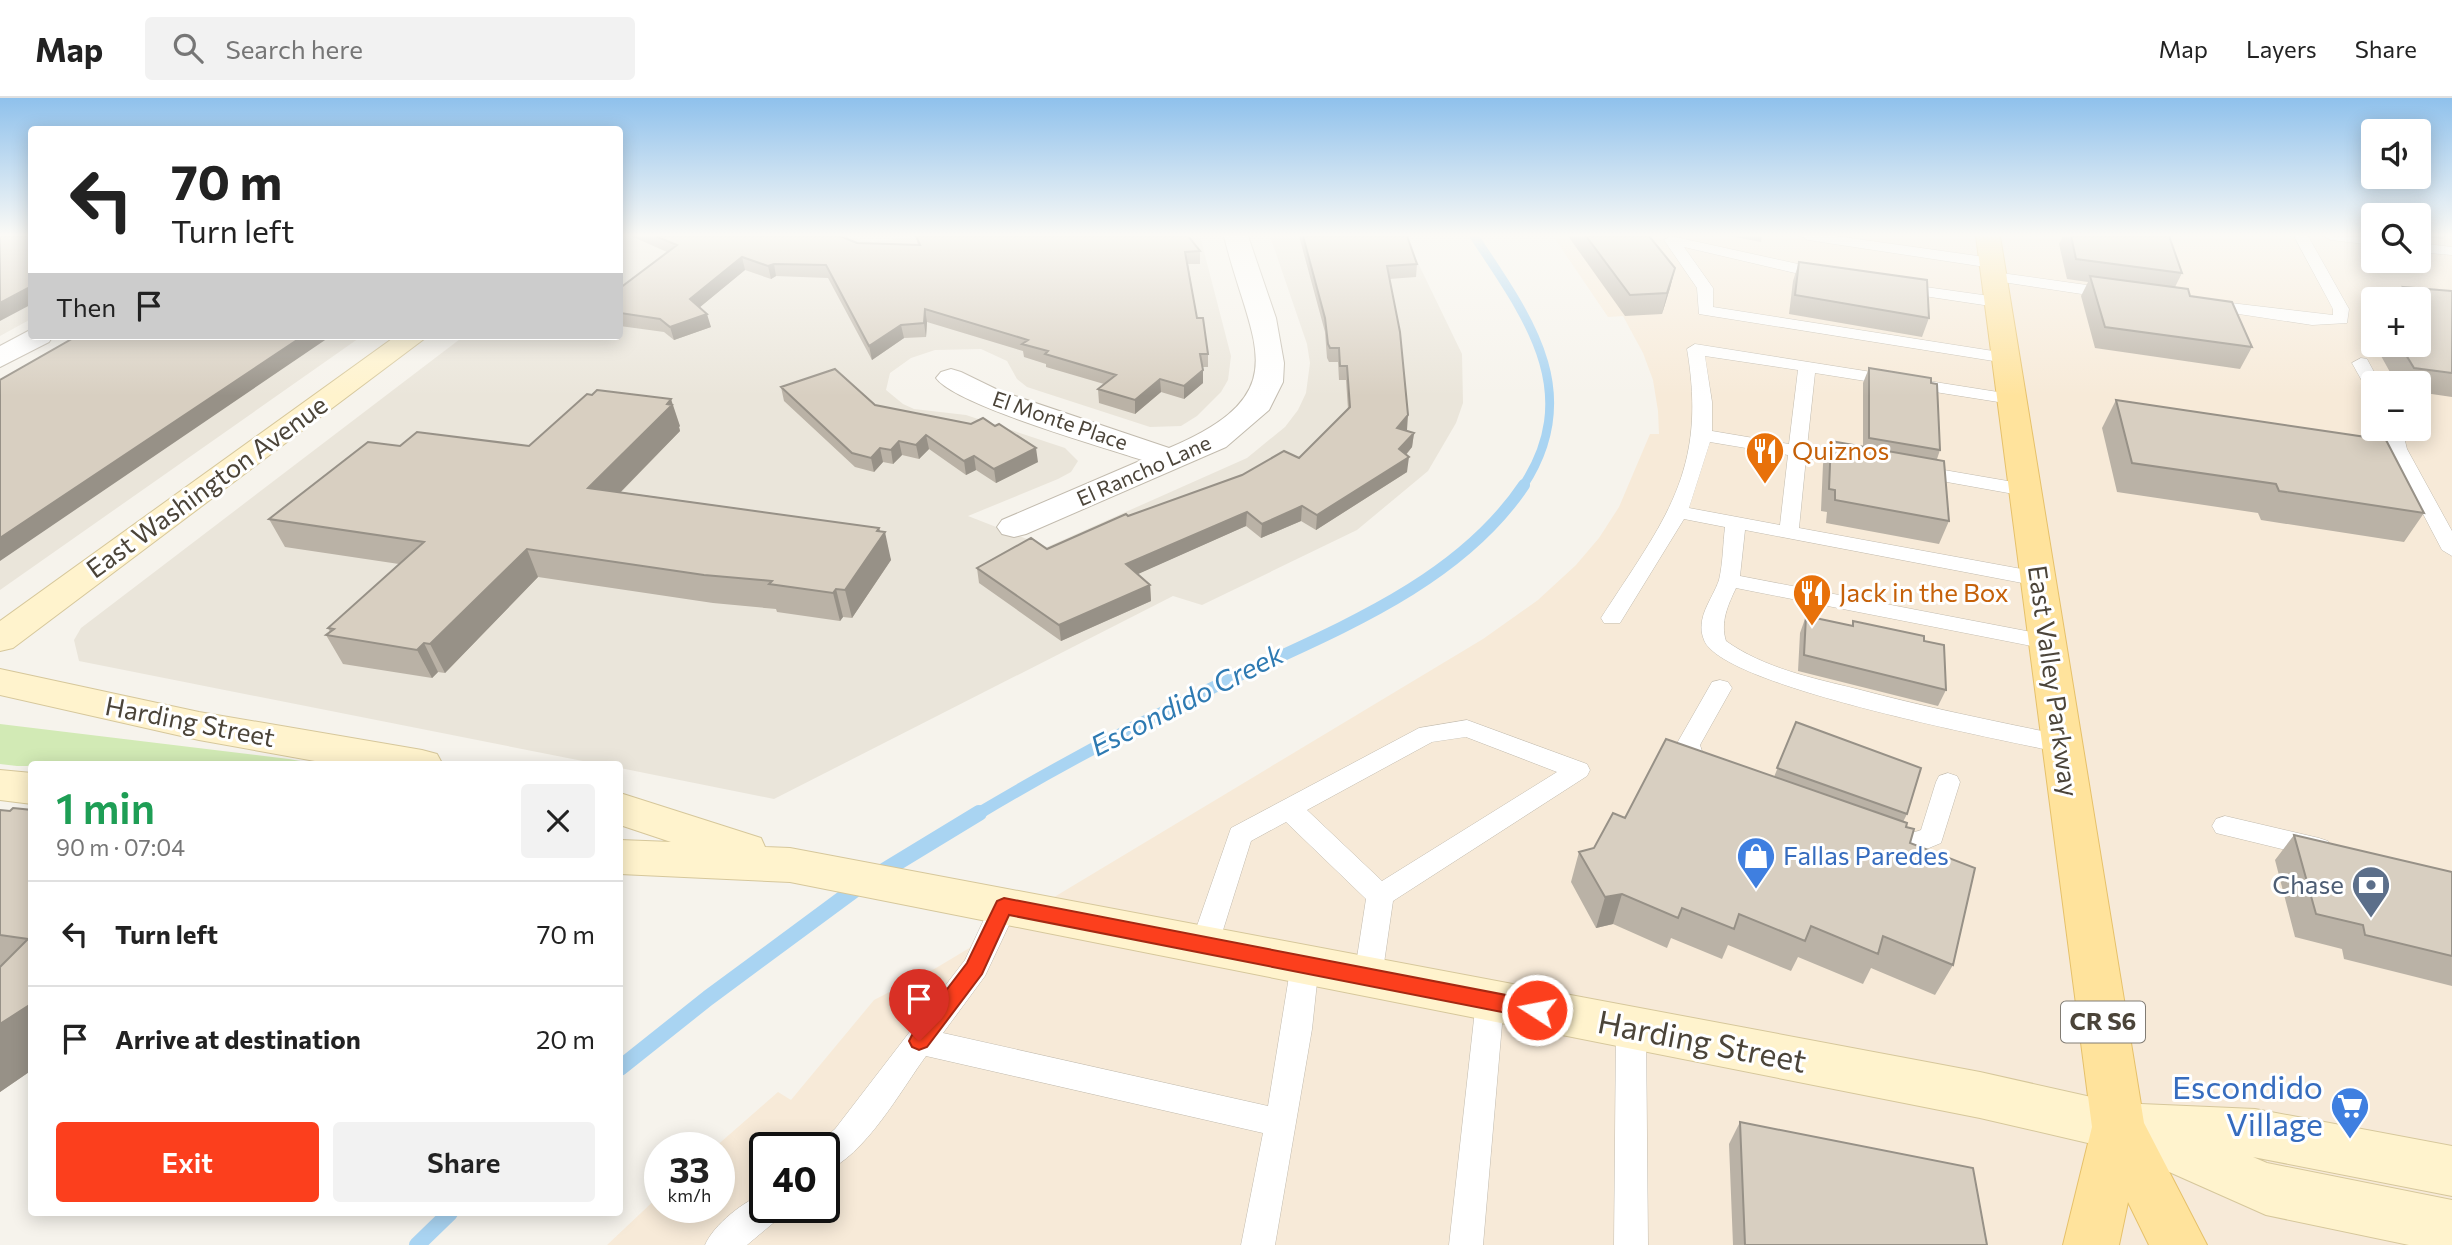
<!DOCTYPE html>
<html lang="en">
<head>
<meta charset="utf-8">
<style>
	body { margin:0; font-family:Commissioner,sans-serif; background:#f2f2f2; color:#222; height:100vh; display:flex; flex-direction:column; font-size:26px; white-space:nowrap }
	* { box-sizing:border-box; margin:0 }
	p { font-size:23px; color:#767676 }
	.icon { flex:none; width:38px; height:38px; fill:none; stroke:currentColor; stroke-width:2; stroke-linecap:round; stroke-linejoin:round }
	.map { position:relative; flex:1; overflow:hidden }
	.drawer { position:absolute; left:28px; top:663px; width:595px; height:455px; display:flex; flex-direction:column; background:#fff; border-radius:7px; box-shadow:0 4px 18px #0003 }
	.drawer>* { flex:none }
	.guide { position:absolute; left:28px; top:28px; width:595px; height:214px; border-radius:7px; box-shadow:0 4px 18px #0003; background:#fff; color:#222; overflow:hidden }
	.controls { position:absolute; left:2361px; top:21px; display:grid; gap:14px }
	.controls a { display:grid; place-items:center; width:70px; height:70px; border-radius:7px; background:#fff; box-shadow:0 4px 18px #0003; font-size:35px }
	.speed { position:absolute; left:644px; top:1034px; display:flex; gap:14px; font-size:35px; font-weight:700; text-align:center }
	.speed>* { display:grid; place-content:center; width:91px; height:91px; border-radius:50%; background:#fff; box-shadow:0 4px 18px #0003; line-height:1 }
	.speed small { font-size:18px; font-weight:400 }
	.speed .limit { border:4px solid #111; border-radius:10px; background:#fff; color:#111 }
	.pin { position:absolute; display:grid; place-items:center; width:60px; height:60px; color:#fff; margin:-72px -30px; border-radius:50% 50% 50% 0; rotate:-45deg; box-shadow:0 0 7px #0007 }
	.pin .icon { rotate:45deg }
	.me { position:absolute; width:77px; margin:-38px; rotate:281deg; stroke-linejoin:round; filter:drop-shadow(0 0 5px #0008) }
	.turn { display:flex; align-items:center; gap:24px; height:147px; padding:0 28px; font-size:32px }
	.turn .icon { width:91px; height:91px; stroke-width:2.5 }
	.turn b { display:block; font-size:49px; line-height:60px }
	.then { display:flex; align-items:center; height:66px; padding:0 28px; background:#0003; gap:14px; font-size:26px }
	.round { display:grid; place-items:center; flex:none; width:74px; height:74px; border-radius:7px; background:#f2f2f2 }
	.headline { display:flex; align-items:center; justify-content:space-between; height:119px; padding:0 28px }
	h1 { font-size:42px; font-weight:600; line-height:52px; color:#1e9e55 }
	.button { display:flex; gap:14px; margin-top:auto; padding:14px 28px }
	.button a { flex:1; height:80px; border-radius:7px; background:#fc3f1d; color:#fff; font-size:28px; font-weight:600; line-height:80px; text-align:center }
	.button a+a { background:#f2f2f2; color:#222 }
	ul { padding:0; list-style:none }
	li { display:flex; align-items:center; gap:21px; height:105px; padding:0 28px; border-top:2px solid #e0e0e0 }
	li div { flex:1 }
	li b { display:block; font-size:26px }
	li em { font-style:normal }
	header { display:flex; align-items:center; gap:42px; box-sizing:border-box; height:98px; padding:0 35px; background:#fff; border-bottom:2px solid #e0e0e0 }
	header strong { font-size:33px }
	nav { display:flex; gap:38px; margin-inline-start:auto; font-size:24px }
	.search { width:490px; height:63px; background:#f2f2f2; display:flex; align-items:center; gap:18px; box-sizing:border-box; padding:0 24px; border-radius:7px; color:#767676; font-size:26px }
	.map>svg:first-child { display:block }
	.residential { fill:#eae5da }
	.commercial { fill:#f7ead8; fill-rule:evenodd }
	.green { fill:#d2eab5 }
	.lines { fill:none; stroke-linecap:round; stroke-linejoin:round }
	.stream-far2 { stroke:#a9d4f2; stroke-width:9 }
	.stream-far1 { stroke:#a9d4f2; stroke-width:12 }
	.stream { stroke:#a9d4f2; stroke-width:16 }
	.lane-casing { stroke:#c2bbae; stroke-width:1 }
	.street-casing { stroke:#c2bbae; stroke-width:2 }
	.secondary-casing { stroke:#d6c79b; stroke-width:2 }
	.primary-casing { stroke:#e6c16a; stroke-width:2 }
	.lane { fill:#fff; fill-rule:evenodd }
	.street { fill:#fff; fill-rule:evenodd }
	.secondary { fill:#fff3cd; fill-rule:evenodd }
	.primary { fill:#ffe39c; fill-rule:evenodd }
	.wall { fill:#bab2a6 }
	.shaded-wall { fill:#979187 }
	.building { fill:#d8cfc1; stroke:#979187; stroke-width:2 }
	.route { fill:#fc3f1d; stroke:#a42913; stroke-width:2 }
	.labels { text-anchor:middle; stroke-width:6; stroke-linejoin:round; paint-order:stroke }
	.far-street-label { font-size:21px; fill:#4b4439; stroke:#fff }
	.shield { fill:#fff; stroke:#817c74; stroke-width:2 }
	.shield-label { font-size:24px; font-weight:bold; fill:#4b4439 }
	.food-label { font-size:26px; fill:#c56008; stroke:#fff; text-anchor:start }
	.street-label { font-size:26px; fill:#4b4439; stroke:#fff }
	.shop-label { font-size:26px; fill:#366cbe; stroke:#fff; text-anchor:start }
	.service-label { font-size:26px; fill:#4e5e75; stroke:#fff; text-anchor:end }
	.water-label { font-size:28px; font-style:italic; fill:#2e7ab2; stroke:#fff }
	.near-street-label { font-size:32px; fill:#4b4439; stroke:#fff }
	.near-shop-label { font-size:32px; fill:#366cbe; stroke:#fff; text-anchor:end }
</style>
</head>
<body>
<header>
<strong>Map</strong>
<div class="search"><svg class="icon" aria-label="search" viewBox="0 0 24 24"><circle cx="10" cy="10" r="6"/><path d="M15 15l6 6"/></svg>Search here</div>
<nav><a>Map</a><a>Layers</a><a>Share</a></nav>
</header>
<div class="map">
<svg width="2452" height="1147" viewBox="0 0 2452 1147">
	<rect width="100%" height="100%" fill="#f6f3ec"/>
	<path class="residential" d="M0,138H31V221L0,238Z
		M620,138H845L872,144L919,138H1200L1231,258L1228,282L1221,294L1197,318L1181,328L1150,329L1027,289L1017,281L1007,263L981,251L935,252L911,260L890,275L886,292L903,306L914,311L966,317L1065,350L1078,363L1071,374L1058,381L968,418L1047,449L1247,360L1285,329L1298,312L1306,295L1310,265L1307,246L1270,138H1405L1462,256L1463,305L1456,325L1428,373L1357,432L1202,507L1173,498L774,701L620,670V667H603L79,563L74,542L81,530L464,238H620Z
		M80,238H362L0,492V284Z"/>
	<path class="commercial" d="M1553,138H2373V163H2418L2419,138H2452V1147H607L660,1097V1110H719V1050H714L778,994L791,1002L874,902L936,870L1483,541L1538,502L1576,467L1599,440L1619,409L1650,336H1659L1658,313L1653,282L1643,255L1623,218L1608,219ZM2373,201H2418V247H2373ZM2373,285H2418V331H2373ZM765,1050H824V1110H765Z"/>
	<path class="green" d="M0,626L289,661L323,667L17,668L0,666Z"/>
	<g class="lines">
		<path class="stream-far2" d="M1474,138C1527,218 1585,294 1523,388"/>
		<path class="stream-far1" d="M976,717C1051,672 1128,631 1206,593C1316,539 1453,493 1524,387"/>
		<path class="stream" d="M877,777L979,715
			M620,970L708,900L861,787
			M417,1147L450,1115"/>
		<g class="lane-casing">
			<path id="lane" d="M1671,138L1825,172L1833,177L1825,182L1684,149L1713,190V209L2006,255L2014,260L2006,265L1699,216L1697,190L1664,142Z
				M1801,138H1836L1992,160L2000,165L1992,170L1808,142Z
				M2294,138H2308L2349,211L2347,225L2312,227L2199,210L2197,207L2205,202L2333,217V211Z
				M2324,138L2373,139V147L2331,142Z
				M2418,145L2452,149V157L2418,154Z
				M1994,174L2115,191L2123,196L2115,201L1989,182V176Z
				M1897,185L1997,199L2005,204L1997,209L1891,193V187Z
				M1695,246L2017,297L2020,301L2017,305L2011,306L1815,275L1807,349L1854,357L1863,363L1854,369L1806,360L1799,430L2038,474L2045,476L2049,481L2045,486L2038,488L1745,432L1740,478L2047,537L2055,539L2058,544L2055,549L2047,551L1736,490C1728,507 1720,524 1726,543C1764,570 1812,580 1857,591C1925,609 1993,623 2062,637L2071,640L2074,646L2071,652L2062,655C2005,642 1721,589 1704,542C1695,520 1712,502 1719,482C1723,465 1723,445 1725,429L1684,421L1620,525H1604L1601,520C1664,422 1708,374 1687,251ZM1705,258L1798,272L1789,346L1712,333V304ZM1710,344L1788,357L1780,427L1689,410Z
				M2361,260L2367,261L2380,285H2373V293L2367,292L2352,265Z
				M2384,331H2402L2407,351L2452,433V458L2442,452L2389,351Z
				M1915,367L2025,386L2035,392L2025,398L1908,377L1905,373Z
				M1720,582L1728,584L1732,590L1700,647L1705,662L1715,673L1712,679L1703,682L1685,673L1676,647L1712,584Z
				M1467,622L1587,666L1590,672L1587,678L1393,803L1382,879L1378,887L1368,891L1358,887L1354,879L1366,801L1286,724L1251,743L1218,848L1214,856L1204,859L1194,856L1190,848L1231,730L1419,630ZM1466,639L1557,674L1382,783L1307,712L1432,644Z
				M1948,675L1957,678L1960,684L1941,745L1912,757L1874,748L1870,741L1874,734C1891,729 1904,739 1921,732L1936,684L1939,678Z
				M2225,718L2319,740L2328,743L2332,750L2328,757L2319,760L2216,735L2212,728L2216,721Z
				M1004,797L1014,800L1018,808L985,878L943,935L1268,1008L1291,866L1295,858L1305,854L1315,858L1319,866L1312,931L1275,1147H1241L1263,1035L926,958C901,992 865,1058 824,1074V1050L813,1049L835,1031L965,862L994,800Z
				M1490,891L1500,894L1504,903L1483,1147H1449L1476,903L1480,894Z
				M1631,917L1641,921L1646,930L1648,1147H1614L1616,930L1621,921Z
				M765,1095V1110H782L778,1121L747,1147H705C714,1126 744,1103 765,1095Z"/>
		</g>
		<g class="street-casing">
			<path id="street" d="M1224,138H1248L1276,220L1284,265L1283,284L1269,312L1226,349L1026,436L1014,439L1002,436L997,429L1002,422L1142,362C1103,349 955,307 936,280L941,274L951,271L961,274L1000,293L1169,350C1301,294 1250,246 1224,138Z
				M32,231V238H53L49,244L0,269V248Z"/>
		</g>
		<g class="secondary-casing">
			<path id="secondary" d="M396,238H428L13,550L0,553V523Z
				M0,571L199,614L422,652L437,656L443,667H337L199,642L0,597Z
				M0,672L32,675V706L0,702Z
				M620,695L761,740L765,749L790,750L1980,974L2118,1005L2255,1011L2452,1048V1098L2253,1059L2267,1065L2452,1102V1147H2409L2266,1117L2122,1053L1980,1020L790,784L620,776V742L671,744L620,727Z"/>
		</g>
		<g class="primary-casing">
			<path id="primary" d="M1976,138H2000L2144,1025L2207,1147H2149L2128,1104L2119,1147H2063L2092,1029Z"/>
		</g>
		<use href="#lane" class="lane"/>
		<use href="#street" class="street"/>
		<use href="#secondary" class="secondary"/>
		<use href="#primary" class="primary"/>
	</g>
	<path class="wall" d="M631,138H840L857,145L918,147L916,138L1200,153V166H1188L1197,220L1208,256V269H1202L1203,285L1184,301L1161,294L1135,316L1099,305L1098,291L1104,286L1046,269V266L1024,259L1023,253L927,224L926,239L904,240L872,262L828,180L776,178L771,181L745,172L700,209L711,229L674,242L664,234L620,228V190L667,154Z
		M1299,138H1407L1417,166L1416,179L1389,181L1406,332L1414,335L1412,349L1406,357L1407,374L1316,432L1301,423L1261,440L1246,428L1137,476L1150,487L1151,503L1061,543L979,485L977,470L1047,451L1128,418L1299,360L1348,311L1346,282H1339L1338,264H1329L1327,260L1325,234Z
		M1568,138H1649L1675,170L1670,190L1662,216L1625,218Z
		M1730,138H1762L1761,144Z
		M2063,138H2169L2182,175L2175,189L2190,198L2252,249L2240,271L2095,250L2081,198L2088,184L2067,181L2059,146Z
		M2418,138H2445L2443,141Z
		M1799,164L1929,220L1922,239L1789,216L1793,183Z
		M2403,189L2452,193V299L2418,294V285H2396L2375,247H2418V201H2396Z
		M1869,270L1940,352L1937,361L1949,423L1939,446L1826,425L1827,414L1821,413L1823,366L1831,343L1863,349V285Z
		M781,289L1038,364L996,385L976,372L966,377L929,351L919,361L902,357L893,366L883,364L874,374L855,369L784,303Z
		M2116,302L2424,415L2404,444L2261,422L2258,415L2117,394L2102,330Z
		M680,328L679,329L680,333L621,394L879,430L891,462L852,520L843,519L840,523L777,514L776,511L713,505L538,479L445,575L438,574L432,580L343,566L326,537L330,534L328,530L399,466L285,449L269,421L400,348H529Z
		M1806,518L1852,528L1853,523L1924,543L1946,592L1938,608L1798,573L1800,535Z
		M1796,624L1907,716L1903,724L1906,729L1910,745L1953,867L1935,897L1871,870L1863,886L1798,859L1791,873L1728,847L1722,861L1671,840L1667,850L1613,826L1596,830L1571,784L1579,754L1594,750L1625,720L1774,679Z
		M0,712H32V972L0,994Z
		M2294,737L2452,774V888L2344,861L2342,851L2295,839L2275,762Z
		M1740,1024L1987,1147H1733L1729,1046Z"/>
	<path class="shaded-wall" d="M742,159L745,172L694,214L690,201Z
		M774,166L776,178L771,181L768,168Z
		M1675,170L1670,190L1662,216L1667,195Z
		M32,188V206L0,223V205Z
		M925,211L927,224L926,239L924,225Z
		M707,216L711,229L674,242L670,229Z
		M901,227L904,240L872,262L869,248Z
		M303,238H331L0,463V440Z
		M1203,272V285L1184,301V288Z
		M1160,281L1161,294L1135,316V302Z
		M671,301L680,328L679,329L680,333L598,417L588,390Z
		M1408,317L1407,332L1396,344L1397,330Z
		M1414,335L1412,349L1398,366L1399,351Z
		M926,337L929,351L919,361L916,347Z
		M899,343L902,357L893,366L891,352Z
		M880,350L883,364L874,374L871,360Z
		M1036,350L1038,364L996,385L994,371Z
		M974,358L976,372L966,377L964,363Z
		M1409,359L1407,374L1316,432L1317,417Z
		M1302,408L1301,423L1261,440L1262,426Z
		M1247,414L1246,428L1127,481L1126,466Z
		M879,430L881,440L885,434L891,462L852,520L845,492Z
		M527,451L538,479L445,575L430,546Z
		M1150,487L1151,503L1061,543L1059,527Z
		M836,491L843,519L840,523L833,495Z
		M424,545L438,574L432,580L417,552Z
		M1622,796L1613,826L1596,830L1605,799Z
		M28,908L32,912V972L0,994V926Z"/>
	<path class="building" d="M0,138H32V188L0,205Z
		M655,138H840L857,145L920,147L916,138H1188L1200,153L1185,154L1197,220H1203L1208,256H1200L1203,272L1184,288L1160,281L1135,302L1098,291L1116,277L1045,256L1048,253L1022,246L1028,242L925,211L924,225L901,227L869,248L826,167L774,166L768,168L742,159L690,201L707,216L670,229L660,221L620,215V190L677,147Z
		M1303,138H1407L1417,166L1387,168L1400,234L1408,317L1397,330L1414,335L1399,351L1409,359L1317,417L1302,408L1262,426L1247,414L1126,466L1150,487L1059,527L977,470L1031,440L1047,451L1126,416L1128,418L1242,377L1284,353L1299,360L1350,309L1347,268H1340L1339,250H1330L1328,246L1325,220Z
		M1586,138H1649L1675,170L1667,195L1630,197Z
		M2071,138H2169L2182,175L2076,161Z
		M1799,164L1927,182L1929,220L1795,197Z
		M2090,178L2188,191L2190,198L2232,204L2252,249L2105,229Z
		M2403,189L2452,193V275L2414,270L2400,247H2418V228L2429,229L2418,213V201H2411Z
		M77,238H303L0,440V282Z
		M1869,270L1931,280V285L1937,286L1940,352L1869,340Z
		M835,271L875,307L971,326L983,320L995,328L999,326L1036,350L994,371L974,358L964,363L926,337L916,347L899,343L891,352L880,350L871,360L852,355L781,289Z
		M597,292L671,301L667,306L672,307L588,390L879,430L877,433L885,434L845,492L836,491L833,495L769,486L772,483L704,477L527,451L430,546L424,545L417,552L326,537L334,531L328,530L424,444L269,421L368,344L400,348L417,334L529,348L587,296L592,297Z
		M2116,302L2386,342L2424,415L2279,393L2276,386L2132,365Z
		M1831,343L1944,363L1949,423L1835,402V392L1829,391Z
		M1806,518L1853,528V523L1924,538V543L1944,547L1946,592L1804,557Z
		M1796,624L1921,670L1907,716L1777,670Z
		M1666,641L1907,725L1906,729L1914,731L1910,745L1975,770L1953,867L1883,838L1878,856L1811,828L1805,843L1739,816L1734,831L1682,810L1678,820L1622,796L1605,799L1579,754L1594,750L1613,715L1625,720Z
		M13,710L32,712V911L28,908L0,926V869L28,841L0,837V712L10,713Z
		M2294,737L2452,774V858L2365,837L2363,827L2316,816Z
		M1740,1024L1973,1070L1987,1147H1745Z"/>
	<linearGradient id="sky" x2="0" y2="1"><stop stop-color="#8fc1ec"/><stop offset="0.46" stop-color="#fbfaf6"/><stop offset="1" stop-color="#fbfaf6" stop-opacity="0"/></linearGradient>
	<rect width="2452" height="298" fill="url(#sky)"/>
	<path class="route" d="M1004,800L1537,903L1544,906L1547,912L1544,918L1537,921L1009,817L982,876L927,949L919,952L912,949L909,943L912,937L967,865L997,803Z"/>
	<defs>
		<g id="restaurant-pin" transform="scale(2.0125)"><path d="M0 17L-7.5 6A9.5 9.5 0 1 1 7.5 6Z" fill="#e8710a" stroke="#fff"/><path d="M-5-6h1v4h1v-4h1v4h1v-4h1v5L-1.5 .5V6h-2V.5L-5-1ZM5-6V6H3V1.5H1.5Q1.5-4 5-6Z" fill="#fff"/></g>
		<g id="shop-pin" transform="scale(2.0125)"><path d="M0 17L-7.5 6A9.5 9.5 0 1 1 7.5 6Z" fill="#3f7fe0" stroke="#fff"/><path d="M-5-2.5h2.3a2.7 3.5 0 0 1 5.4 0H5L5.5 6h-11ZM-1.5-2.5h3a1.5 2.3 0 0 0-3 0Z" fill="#fff"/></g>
		<g id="bank-pin" transform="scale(2.0125)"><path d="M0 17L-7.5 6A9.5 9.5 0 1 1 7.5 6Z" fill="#5c6f8a" stroke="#fff"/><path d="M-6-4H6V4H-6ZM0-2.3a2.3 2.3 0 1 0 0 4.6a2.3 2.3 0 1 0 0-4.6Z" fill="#fff"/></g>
		<g id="supermarket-pin" transform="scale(2.0125)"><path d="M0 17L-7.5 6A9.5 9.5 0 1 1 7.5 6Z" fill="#3f7fe0" stroke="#fff"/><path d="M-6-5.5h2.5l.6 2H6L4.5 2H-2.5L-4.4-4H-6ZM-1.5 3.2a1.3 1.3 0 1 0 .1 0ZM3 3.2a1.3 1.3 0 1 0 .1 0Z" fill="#fff"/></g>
	</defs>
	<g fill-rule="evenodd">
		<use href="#restaurant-pin" x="1765" y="353"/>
		<use href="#restaurant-pin" x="1812" y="495"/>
		<use href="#shop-pin" x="1756" y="758"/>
		<use href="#bank-pin" x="2371" y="787"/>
		<use href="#supermarket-pin" x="2350" y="1008"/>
	</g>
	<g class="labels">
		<g class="far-street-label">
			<text transform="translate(1060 323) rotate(19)" y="7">El Monte Place</text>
			<text transform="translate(1144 373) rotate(-24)" y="7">El Rancho Lane</text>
		</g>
		<rect class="shield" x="2061" y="903.5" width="84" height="41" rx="5"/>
		<g class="shield-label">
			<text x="2103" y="932">CR S6</text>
		</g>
		<g class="food-label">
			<text x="1792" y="362">Quiznos</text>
			<text x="1839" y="504">Jack in the Box</text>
		</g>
		<g class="street-label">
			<text transform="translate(207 389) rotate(-36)" y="9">East Washington Avenue</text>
			<text transform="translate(2053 583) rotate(82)" y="9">East Valley Parkway</text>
			<text transform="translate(190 624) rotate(11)" y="9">Harding Street</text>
		</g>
		<g class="shop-label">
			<text x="1783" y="767">Fallas Paredes</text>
		</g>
		<g class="service-label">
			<text x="2344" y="796">Chase</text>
		</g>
		<g class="water-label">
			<text transform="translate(1187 602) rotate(-27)" y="10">Escondido Creek</text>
		</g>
		<g class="near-street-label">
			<text transform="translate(1702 944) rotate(11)" y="11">Harding Street</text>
		</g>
		<g class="near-shop-label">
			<text x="2323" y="1001">Escondido<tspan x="2323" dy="37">Village</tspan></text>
		</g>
	</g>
</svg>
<div class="controls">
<a><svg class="icon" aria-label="sound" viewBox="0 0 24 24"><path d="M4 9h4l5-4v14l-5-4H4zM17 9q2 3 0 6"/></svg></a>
<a><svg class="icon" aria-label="search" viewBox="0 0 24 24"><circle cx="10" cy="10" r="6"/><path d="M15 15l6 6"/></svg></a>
<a>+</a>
<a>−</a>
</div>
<div class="speed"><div>33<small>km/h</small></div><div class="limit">40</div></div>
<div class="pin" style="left:919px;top:943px;background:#d93025"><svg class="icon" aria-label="arrive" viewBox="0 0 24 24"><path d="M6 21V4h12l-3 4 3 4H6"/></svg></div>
<svg class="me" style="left:1537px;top:912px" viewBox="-20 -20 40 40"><circle r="17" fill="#fc3f1d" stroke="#fff" stroke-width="3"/><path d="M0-11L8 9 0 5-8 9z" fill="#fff"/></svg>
<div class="guide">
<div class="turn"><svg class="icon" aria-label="left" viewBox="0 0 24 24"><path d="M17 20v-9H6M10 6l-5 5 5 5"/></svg><div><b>70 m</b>Turn left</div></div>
<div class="then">Then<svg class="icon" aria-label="arrive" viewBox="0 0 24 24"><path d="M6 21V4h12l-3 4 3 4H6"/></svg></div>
</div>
<section class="drawer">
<div class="headline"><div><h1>1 min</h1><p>90 m · 07:04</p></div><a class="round"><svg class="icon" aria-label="close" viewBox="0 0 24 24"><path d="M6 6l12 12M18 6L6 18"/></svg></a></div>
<ul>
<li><svg class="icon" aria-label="left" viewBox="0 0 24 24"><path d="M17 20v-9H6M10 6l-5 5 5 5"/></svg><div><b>Turn left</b></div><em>70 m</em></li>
<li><svg class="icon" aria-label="arrive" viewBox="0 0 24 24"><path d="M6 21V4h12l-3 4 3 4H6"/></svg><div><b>Arrive at destination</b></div><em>20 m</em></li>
</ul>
<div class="button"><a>Exit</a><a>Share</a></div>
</section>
</div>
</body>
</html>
